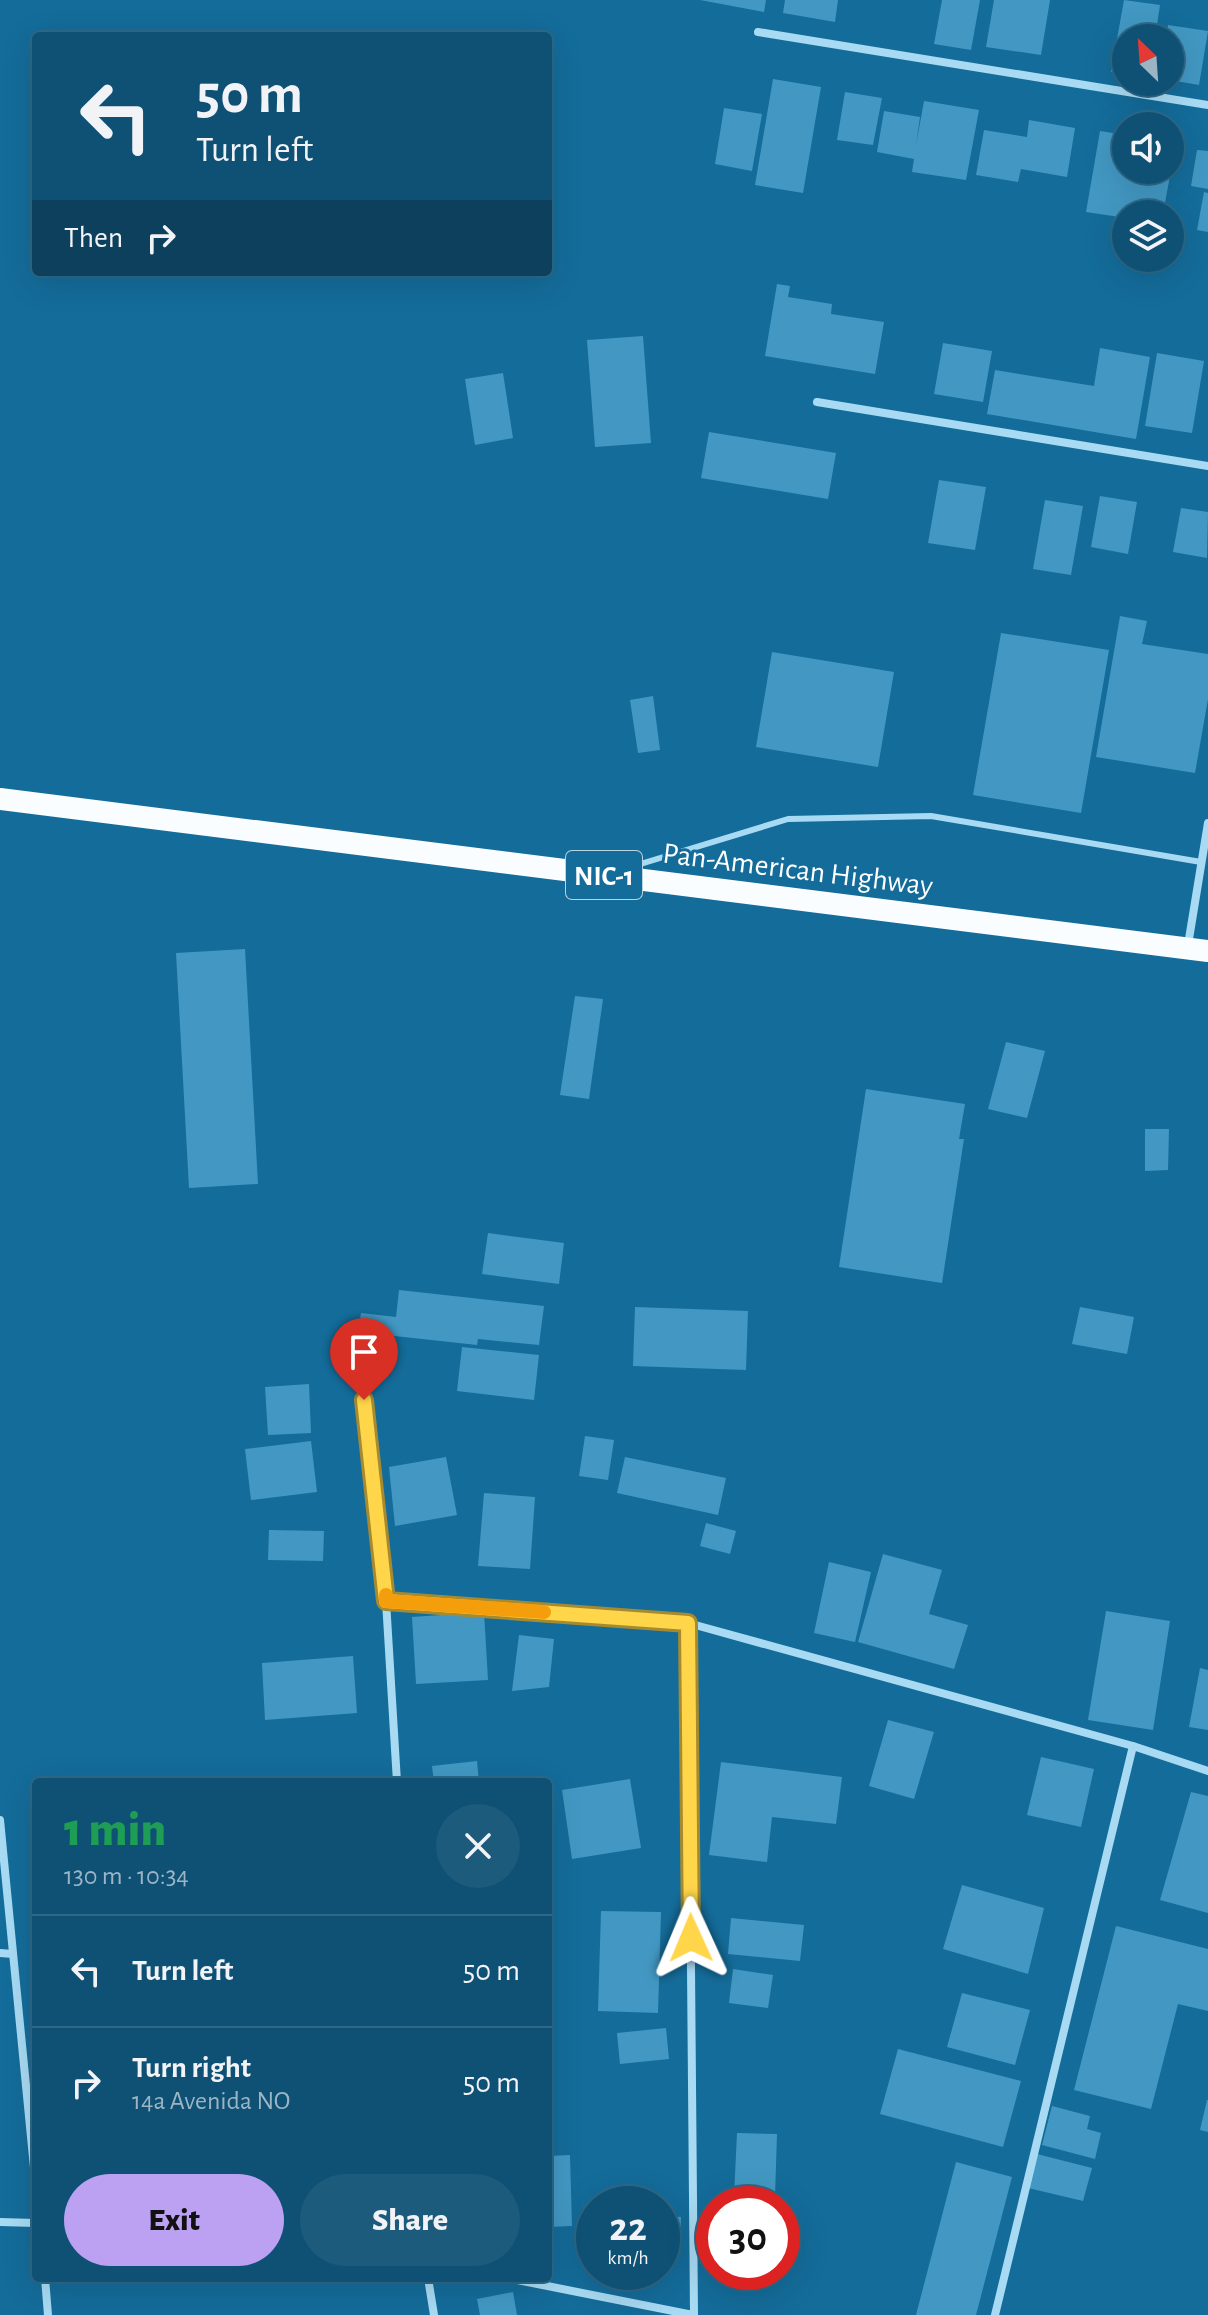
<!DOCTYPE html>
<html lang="en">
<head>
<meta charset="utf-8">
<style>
	body { margin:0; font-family:"Alegreya Sans",sans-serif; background:#1d5b7c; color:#f1f3f6; height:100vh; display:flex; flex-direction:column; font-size:30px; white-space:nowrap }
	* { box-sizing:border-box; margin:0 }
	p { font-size:26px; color:#9bb5c5 }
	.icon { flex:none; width:44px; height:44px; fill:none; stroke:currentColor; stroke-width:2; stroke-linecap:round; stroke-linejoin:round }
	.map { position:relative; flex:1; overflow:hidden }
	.side { position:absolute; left:32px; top:1778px; width:520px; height:504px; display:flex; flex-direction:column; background:#0f5174; border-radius:8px; box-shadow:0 8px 32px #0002,0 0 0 2px #2f6886 }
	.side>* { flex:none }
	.top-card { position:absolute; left:32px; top:32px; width:520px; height:244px; border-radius:8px; box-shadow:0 8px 32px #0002,0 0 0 2px #2f6886; background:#0f5174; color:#f1f3f6; overflow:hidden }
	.needle { width:52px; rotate:335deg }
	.controls { position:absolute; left:1112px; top:24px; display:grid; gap:16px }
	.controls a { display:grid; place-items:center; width:72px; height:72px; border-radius:50%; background:#0f5174; box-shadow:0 8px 32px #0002,0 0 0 2px #2f6886; font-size:40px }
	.speed { position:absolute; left:576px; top:2186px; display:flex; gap:16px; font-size:40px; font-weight:700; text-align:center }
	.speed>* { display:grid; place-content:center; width:104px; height:104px; border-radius:50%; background:#0f5174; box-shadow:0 8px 32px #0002,0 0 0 2px #2f6886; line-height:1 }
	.speed small { font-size:20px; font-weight:400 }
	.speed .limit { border:12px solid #d22; background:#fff; color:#111 }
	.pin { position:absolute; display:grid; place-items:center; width:68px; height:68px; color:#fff; margin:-82px -34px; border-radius:50% 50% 50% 0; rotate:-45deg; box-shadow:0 0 8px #0007 }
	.pin .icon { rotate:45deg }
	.me { position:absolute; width:88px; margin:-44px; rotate:359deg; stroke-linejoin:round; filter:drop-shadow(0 0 6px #0008) }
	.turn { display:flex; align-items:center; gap:28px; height:168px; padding:0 32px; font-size:36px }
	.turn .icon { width:104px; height:104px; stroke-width:2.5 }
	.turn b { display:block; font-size:56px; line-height:68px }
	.then { display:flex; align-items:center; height:76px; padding:0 32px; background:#0003; gap:16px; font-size:30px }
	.round { display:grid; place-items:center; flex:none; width:84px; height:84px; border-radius:42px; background:#1d5b7c }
	.overview { display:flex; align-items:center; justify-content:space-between; height:136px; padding:0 32px }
	h1 { font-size:48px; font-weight:800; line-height:60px; color:#1e9e55 }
	.action { display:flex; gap:16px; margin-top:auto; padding:16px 32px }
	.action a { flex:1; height:92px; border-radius:48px; background:#bca0f2; color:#111; font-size:32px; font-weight:800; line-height:92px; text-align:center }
	.action a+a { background:#1d5b7c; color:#f1f3f6 }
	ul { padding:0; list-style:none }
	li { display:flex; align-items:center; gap:24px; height:112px; padding:0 32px; border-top:2px solid #2f6886 }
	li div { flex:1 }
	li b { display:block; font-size:30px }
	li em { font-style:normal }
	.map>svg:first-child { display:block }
	.building { fill:#4298c3 }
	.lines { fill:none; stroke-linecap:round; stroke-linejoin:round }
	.service { stroke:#a8daf3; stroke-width:6 }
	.minor { stroke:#a8daf3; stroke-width:8 }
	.trunk { stroke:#fafdff; stroke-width:22 }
	.route-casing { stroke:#a68a30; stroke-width:20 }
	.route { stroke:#ffd54a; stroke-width:14 }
	.slow { stroke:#f59e0b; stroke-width:14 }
	.labels { text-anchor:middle; stroke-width:6; stroke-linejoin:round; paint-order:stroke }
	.shield { fill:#146c9a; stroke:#b8d3e1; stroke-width:2 }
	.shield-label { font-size:28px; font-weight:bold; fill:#fff }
	.street-label { font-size:30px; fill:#fff; stroke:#146c9a }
</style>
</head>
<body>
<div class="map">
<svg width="1208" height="2315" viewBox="0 0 1208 2315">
	<rect width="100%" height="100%" fill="#146c9a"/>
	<path class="building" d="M700,0H766L764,12Z
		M785,0H838L835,22L783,13Z
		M942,0H980L971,50L934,44Z
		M994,0H1050L1041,55L986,47Z
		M1124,0L1160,5L1155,38H1126V74L1111,72Z
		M1168,25L1208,31L1199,85L1170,80V38H1166Z
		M773,79L821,87L803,193L755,185Z
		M845,92L882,98L873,145L837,140Z
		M924,101L979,110L966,180L912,172L914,159L877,152L884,111L920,117L916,145Z
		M724,108L762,114L752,171L715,164Z
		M1029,120L1075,128L1067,177L1021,169L1018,182L976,175L984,130L1027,137Z
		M1100,131L1126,135V170H1171L1163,214H1126V218L1086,212Z
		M1197,150L1208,151V189L1191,186Z
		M1204,192L1208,193V232L1197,230Z
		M777,284L790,286L788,297L832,304L831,314L884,322L875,374L765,356Z
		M643,336L651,443L595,447L587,340Z
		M943,343L992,351L983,402L934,394Z
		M1100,348L1150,357L1136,439L987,414L995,370L1094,386Z
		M1157,353L1204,361L1192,433L1145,426Z
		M503,373L513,438L475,445L465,379Z
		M709,432L836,453L828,499L701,478Z
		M939,480L986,487L975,550L928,543Z
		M1100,496L1137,502L1128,554L1091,547Z
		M1045,500L1083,506L1071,575L1033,569Z
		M1181,508L1208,512L1207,558L1173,552Z
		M1120,616L1147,621L1142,644L1208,654V699L1195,773L1096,757Z
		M1001,633L1109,650L1081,813L973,795Z
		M772,652L894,672L878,767L756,747Z
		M653,696L660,750L638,753L630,700Z
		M245,949L258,1184L189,1188L176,953Z
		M575,996L603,999L589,1099L560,1095Z
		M1006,1042L1045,1051L1027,1118L988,1109Z
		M866,1089L965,1104L959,1139H964L942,1283L839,1267Z
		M1145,1129H1169L1168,1170L1145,1171Z
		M488,1233L564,1243L559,1284L482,1274Z
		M399,1290L544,1306L539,1345L478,1339L477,1345L358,1332L361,1313L396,1317Z
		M635,1307L748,1311L746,1370L633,1366Z
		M1080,1307L1134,1317L1127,1354L1072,1344Z
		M462,1347L539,1355L534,1400L457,1391Z
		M309,1384L311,1433L268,1435L265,1387Z
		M585,1436L614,1440L608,1480L579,1476Z
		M311,1441L317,1492L251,1500L245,1449Z
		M446,1457L457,1515L395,1526L389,1467Z
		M625,1457L726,1478L718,1515L617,1493Z
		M484,1493L535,1497L530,1569L478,1566Z
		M706,1523L736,1531L730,1554L700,1546Z
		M269,1530L324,1531L323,1561L268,1560Z
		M883,1554L942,1570L929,1614L968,1625L954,1669L858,1642Z
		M829,1562L871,1572L855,1642L814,1633Z
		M1106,1611L1170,1621L1153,1730L1088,1720Z
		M484,1612L488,1680L416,1684L412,1617Z
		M519,1635L554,1639L549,1687L512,1691Z
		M353,1656L357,1713L265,1720L262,1663Z
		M1200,1668L1208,1670V1730L1189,1727Z
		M888,1720L934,1732L914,1799L869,1786Z
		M1041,1757L1094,1769L1081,1827L1027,1815Z
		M477,1761L479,1782H434L432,1766Z
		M721,1762L842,1777L836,1824L772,1817L767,1862L709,1855Z
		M630,1779L641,1848L572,1859L562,1790Z
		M1191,1792L1208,1796V1913L1160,1900Z
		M962,1885L1044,1908L1028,1974L943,1949Z
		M601,1911L661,1912L658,2013L598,2011Z
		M731,1918L804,1925L800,1961L728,1954Z
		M1116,1926L1208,1949V2011L1178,2004L1151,2109L1074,2090Z
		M733,1969L773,1975L768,2008L729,2003Z
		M962,1993L1030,2010L1015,2065L947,2047Z
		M666,2028L669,2059L620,2064L617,2033Z
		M898,2049L1021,2081L1003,2147L880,2114Z
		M1207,2100H1208V2132L1200,2130Z
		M1052,2106L1090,2116L1087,2129L1101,2133L1095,2159L1042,2145Z
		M737,2133L777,2134L775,2197L734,2196Z
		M1037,2154L1092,2168L1083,2201L1028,2188Z
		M570,2155L572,2226L548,2227V2156Z
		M956,2162L1012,2177L976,2315H916Z
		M782,2204L790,2205L784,2245H782Z
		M662,2216L681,2217L680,2253L662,2252Z
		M745,2272H780L779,2279L745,2275Z
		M513,2292L517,2315H480L477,2299Z"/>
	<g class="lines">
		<path class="service" d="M624,869L788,819L931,816L1201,862"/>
		<path class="minor" d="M758,32L1208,105
			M817,402L1208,466
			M1188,945L1208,823
			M364,1400L386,1601L397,1782
			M386,1601L688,1623L1133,1746L1208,1771
			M688,1623L694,2315
			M0,1820L36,2188
			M0,1953L13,1954
			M0,2222L36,2223
			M45,2278L48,2315
			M428,2278L434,2315
			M507,2278L693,2315
			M995,2315L1133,1746"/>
		<path class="trunk" d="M0,799L1208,951"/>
	</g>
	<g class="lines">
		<g class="route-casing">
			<path id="route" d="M364,1400L386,1601L688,1623L691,1938"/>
		</g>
		<use href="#route" class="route"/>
		<path class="slow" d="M386,1595V1601L544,1612"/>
	</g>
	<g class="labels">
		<rect class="shield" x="566" y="851" width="76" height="48" rx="6"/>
		<g class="shield-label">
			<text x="604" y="885">NIC-1</text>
		</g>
		<g class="street-label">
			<text transform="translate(798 869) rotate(7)" y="10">Pan-American Highway</text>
		</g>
	</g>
</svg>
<div class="controls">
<a><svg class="needle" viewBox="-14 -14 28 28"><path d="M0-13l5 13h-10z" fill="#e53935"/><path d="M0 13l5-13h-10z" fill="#9bb5c5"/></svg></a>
<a><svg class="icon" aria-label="sound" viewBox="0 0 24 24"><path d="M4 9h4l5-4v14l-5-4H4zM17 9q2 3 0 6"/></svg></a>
<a><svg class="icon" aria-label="layers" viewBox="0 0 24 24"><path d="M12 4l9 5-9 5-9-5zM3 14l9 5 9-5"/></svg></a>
</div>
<div class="speed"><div>22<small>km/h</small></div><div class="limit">30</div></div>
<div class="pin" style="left:364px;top:1400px;background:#d93025"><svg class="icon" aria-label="arrive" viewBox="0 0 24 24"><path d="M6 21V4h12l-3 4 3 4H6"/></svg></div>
<svg class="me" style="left:691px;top:1938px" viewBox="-20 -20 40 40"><path d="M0-17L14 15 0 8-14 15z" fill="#ffd54a" stroke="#fff" stroke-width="4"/></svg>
<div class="top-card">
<div class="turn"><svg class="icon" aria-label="left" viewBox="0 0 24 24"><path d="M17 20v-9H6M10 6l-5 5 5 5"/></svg><div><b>50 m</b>Turn left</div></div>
<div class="then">Then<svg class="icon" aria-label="right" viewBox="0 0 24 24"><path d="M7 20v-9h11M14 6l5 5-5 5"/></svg></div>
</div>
<section class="side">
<div class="overview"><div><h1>1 min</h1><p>130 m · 10:34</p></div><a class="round"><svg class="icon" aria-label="close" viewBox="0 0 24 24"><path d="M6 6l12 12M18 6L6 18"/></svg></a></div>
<ul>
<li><svg class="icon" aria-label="left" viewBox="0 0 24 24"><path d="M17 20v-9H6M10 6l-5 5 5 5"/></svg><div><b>Turn left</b></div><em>50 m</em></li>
<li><svg class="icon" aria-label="right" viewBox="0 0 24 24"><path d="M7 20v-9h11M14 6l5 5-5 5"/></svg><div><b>Turn right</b><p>14a Avenida NO</p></div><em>50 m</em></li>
</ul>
<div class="action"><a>Exit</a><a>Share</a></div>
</section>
</div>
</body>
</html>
